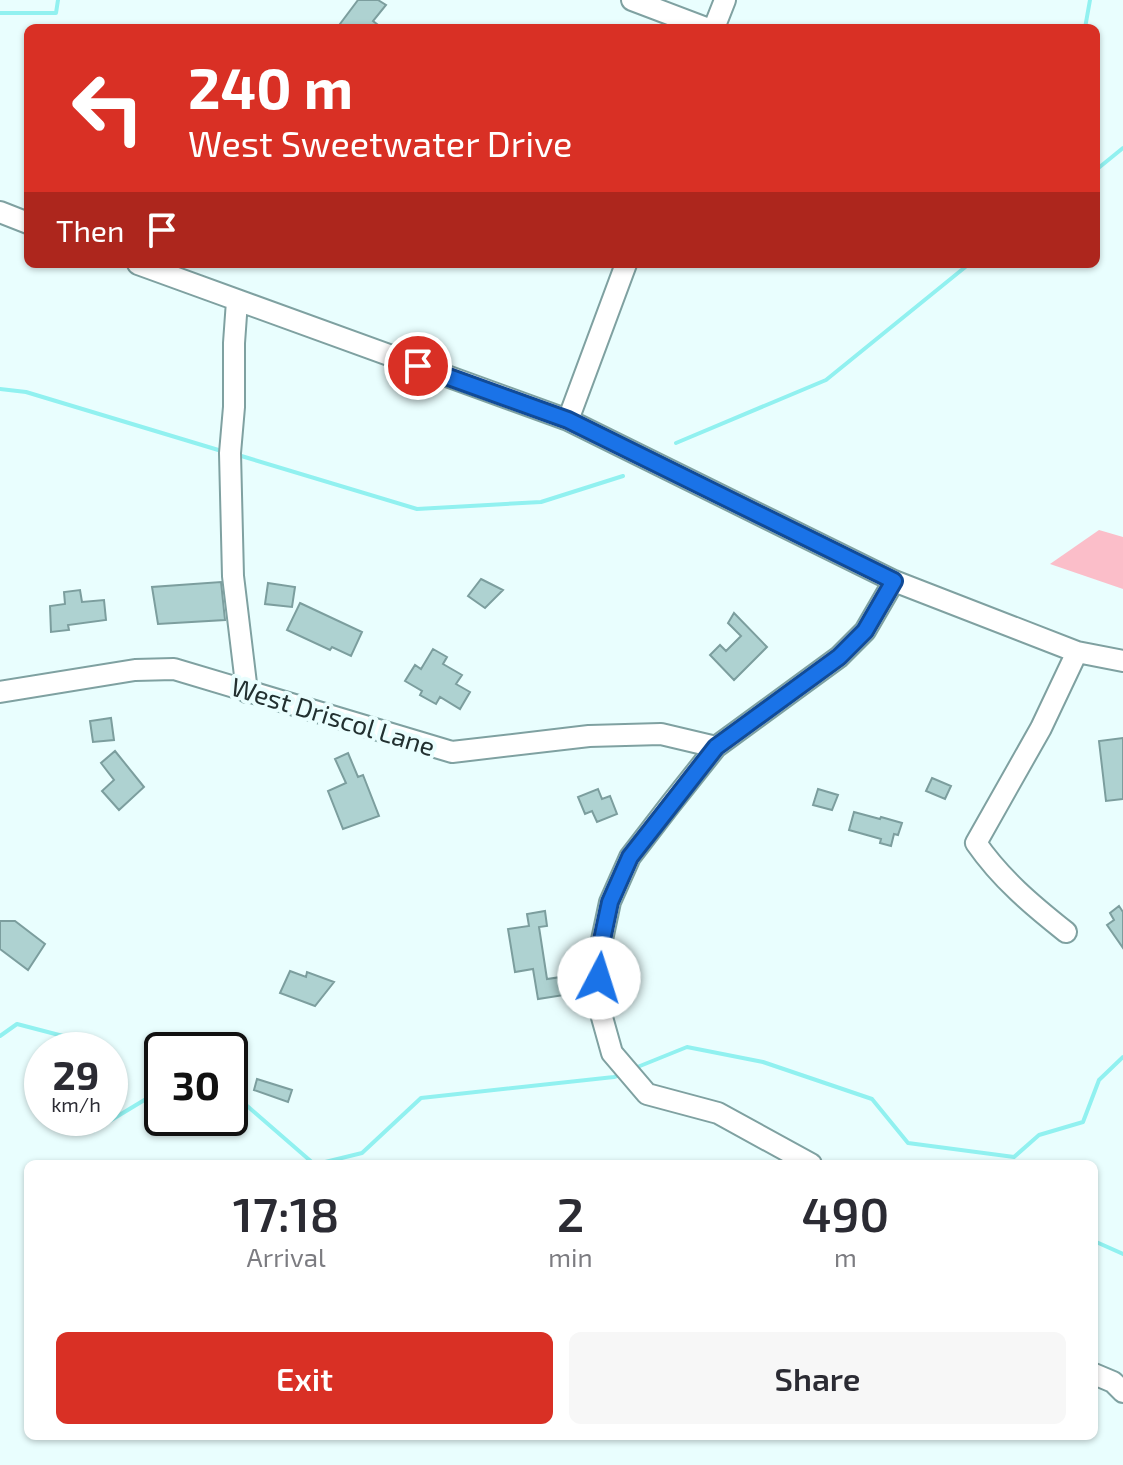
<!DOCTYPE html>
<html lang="en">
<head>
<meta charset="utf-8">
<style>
	body { margin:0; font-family:"Exo 2",sans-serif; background:#f7f7f7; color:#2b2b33; height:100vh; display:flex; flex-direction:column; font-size:30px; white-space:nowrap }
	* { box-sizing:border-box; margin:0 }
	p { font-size:26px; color:#7c7c81 }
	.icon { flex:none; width:44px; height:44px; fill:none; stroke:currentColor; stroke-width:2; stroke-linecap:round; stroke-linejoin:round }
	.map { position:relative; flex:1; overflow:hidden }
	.drawer { position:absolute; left:24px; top:1160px; width:1074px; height:280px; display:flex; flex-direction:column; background:#fff; border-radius:12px; box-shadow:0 2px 6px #0004 }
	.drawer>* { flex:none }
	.guide { position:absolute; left:24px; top:24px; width:1076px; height:244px; border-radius:12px; box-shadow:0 2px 6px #0004; background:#d93025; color:#fff; overflow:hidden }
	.speed { position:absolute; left:24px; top:1032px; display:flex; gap:16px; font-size:40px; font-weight:700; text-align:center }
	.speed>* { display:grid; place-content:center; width:104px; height:104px; border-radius:50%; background:#fff; box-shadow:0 2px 6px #0004; line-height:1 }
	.speed small { font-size:20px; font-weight:400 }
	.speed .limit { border:4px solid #111; border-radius:12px; background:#fff; color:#111 }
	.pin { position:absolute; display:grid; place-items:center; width:68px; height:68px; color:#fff; margin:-34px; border:4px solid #fff; border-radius:50%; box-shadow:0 2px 8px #0007 }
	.me { position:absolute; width:88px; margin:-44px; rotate:5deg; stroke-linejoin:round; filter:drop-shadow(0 0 6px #0008) }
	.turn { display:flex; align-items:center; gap:28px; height:168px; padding:0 32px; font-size:36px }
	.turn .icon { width:104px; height:104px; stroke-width:2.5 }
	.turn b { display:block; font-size:56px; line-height:68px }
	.then { display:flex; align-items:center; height:76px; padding:0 32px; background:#0003; gap:16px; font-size:30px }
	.eta { display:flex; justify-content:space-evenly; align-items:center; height:136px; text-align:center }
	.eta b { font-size:48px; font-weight:600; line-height:56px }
	.primary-button { display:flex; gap:16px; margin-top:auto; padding:16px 32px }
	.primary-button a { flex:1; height:92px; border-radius:12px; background:#d93025; color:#fff; font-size:32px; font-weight:600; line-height:92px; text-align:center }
	.primary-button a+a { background:#f7f7f7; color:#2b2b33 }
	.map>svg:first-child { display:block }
	.green { fill:#fbbec9 }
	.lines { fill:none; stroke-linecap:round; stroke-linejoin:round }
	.stream { stroke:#91f1f0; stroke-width:4 }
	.building { fill:#aed2d1; stroke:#7c9e9e; stroke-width:2 }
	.minor-casing { stroke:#7fa1a1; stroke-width:24 }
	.minor { stroke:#fff; stroke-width:20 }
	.route-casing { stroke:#114b97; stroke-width:20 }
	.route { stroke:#1a73e8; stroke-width:14 }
	.labels { text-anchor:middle; stroke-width:8; stroke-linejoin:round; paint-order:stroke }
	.street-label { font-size:26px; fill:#223030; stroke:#e9fefe }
</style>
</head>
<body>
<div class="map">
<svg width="1123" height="1465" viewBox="0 0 1123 1465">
	<rect width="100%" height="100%" fill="#e9fefe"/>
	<path class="green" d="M1099,530L1123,537V589L1050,564Z"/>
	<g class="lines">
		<path class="stream" d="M0,13H56L58,0
			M1085,28L1090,0
			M1096,170L1123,148
			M0,389L26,392L225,452
			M676,443L826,380L969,264
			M238,455L417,509L541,502L623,476
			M0,1036L17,1024L63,1036L67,1050
			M635,1068L687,1047L763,1062L872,1099L908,1143L1014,1157L1039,1135L1083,1122L1099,1080L1123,1057
			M230,1091L314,1164
			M89,1118L93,1131L146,1099L162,1086
			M317,1164L362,1153L421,1098L614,1077L620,1075
			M1094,1241L1123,1254"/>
	</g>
	<path class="building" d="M358,0H378L386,5L373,21L382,28H337Z
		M481,579L503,590L485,608L468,596Z
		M221,582L225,620L158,624L152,587Z
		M268,583L295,587L292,607L265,604Z
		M80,590L82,602L104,600L106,620L68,625L69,630L51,632L50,606L65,604L64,592Z
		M300,603L362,632L351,656L332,647L330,650L287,630Z
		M734,613L767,647L734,680L710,655L720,645L726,651L741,636L728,623Z
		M433,649L447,657L443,664L462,675L456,684L470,692L460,709L440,697L436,704L420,695L422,691L405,681L415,665L421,669Z
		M111,718L114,740L93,742L90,721Z
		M1123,738V799L1106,801L1099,741Z
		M115,751L144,787L119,810L102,791L114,780L101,763Z
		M348,753L358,777L363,775L379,816L343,829L328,791L346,783L335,759Z
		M932,778L951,786L945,799L926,791Z
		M598,789L602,799L610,796L617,814L597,822L592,811L585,814L578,797Z
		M818,789L838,795L832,810L813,805Z
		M854,812L880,819L881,817L902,823L898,835L894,834L891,846L880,843L881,839L849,830Z
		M1119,906L1123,912V948L1107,925L1114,920L1110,913Z
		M545,911L547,926L539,927L547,979L561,977L564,995L538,999L533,969L515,972L508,929L529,926L527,914Z
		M0,921H15L45,944L28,970L0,949Z
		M290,971L306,977L307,972L334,982L315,1006L280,993Z
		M257,1079L292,1090L288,1102L254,1090Z"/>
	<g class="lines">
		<g class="minor-casing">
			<path id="minor" d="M632,0L706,28
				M714,28L725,0
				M0,212L28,223
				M138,264L568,420L894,581L1077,652L1123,661
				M237,301L234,343V407L230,453L233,576L247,692
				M568,420L626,264
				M0,692L135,670L174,669L452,752L589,736L661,734L716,747
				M1066,932C1032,905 1001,879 976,843L1041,728L1077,652
				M811,1164L718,1113L647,1094L612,1053L598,1003L599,954L610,902L630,857L670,805L716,747L839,657L865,631L894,581
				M1094,1374L1113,1382L1123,1392"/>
		</g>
		<use href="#minor" class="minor"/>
	</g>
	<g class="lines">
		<g class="route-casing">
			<path id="route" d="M418,366L568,420L894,581L865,631L839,657L716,747L630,857L610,902L599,954V978"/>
		</g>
		<use href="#route" class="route"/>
	</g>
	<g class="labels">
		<g class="street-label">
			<text transform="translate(333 717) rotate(17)" y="9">West Driscol Lane</text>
		</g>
	</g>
</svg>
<div class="speed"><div>29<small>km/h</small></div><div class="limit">30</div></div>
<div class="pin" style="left:418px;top:366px;background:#d93025"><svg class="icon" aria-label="arrive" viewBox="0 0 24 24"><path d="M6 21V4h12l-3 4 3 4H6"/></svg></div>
<svg class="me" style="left:599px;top:978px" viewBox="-20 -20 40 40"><circle r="19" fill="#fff"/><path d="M0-13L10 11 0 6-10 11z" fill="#1a73e8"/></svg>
<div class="guide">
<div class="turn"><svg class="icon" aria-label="left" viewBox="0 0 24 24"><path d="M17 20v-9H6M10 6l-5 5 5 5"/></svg><div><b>240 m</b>West Sweetwater Drive</div></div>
<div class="then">Then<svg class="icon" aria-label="arrive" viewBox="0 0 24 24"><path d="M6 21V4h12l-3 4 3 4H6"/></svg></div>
</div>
<section class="drawer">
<div class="eta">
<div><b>17:18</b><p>Arrival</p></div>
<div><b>2</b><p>min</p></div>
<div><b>490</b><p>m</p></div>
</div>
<div class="primary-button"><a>Exit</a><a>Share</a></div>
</section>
</div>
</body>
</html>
